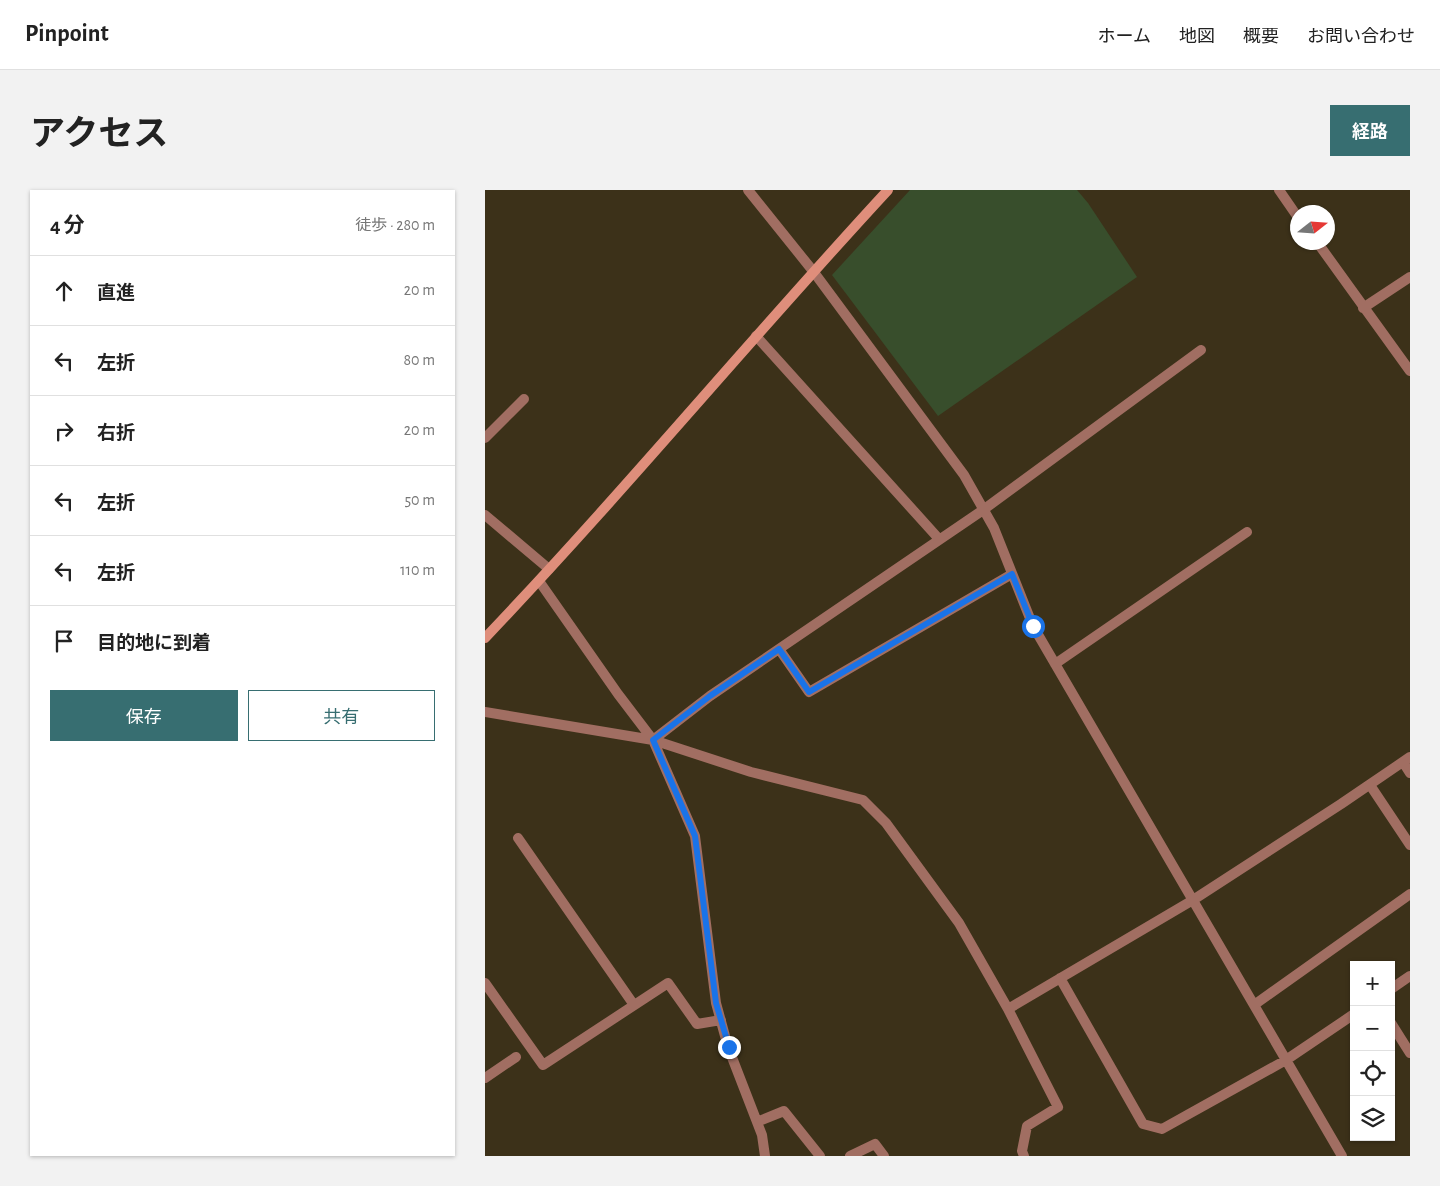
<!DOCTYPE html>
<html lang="ja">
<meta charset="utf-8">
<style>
:root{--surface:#fff;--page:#f2f2f2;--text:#222;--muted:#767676;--line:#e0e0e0;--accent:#376e71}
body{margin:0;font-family:"Alegreya Sans","Noto Sans JP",sans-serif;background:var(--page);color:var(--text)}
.controls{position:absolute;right:15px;bottom:15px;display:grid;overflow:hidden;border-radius:0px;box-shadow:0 1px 4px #0004}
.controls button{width:45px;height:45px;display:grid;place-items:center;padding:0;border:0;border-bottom:1px solid var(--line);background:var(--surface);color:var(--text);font:25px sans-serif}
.compass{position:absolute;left:805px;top:15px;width:45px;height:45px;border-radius:50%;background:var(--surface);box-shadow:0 1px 4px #0004;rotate:73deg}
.stop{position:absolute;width:15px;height:15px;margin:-11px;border:4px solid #1a73e8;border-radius:50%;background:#fff}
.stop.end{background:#1a73e8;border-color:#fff;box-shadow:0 1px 5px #0008}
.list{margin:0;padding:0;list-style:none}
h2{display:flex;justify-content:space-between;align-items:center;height:65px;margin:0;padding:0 20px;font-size:21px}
h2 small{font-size:16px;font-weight:400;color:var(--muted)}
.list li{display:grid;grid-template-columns:32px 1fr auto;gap:15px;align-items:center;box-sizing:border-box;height:70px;padding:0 20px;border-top:1px solid var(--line)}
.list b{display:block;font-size:19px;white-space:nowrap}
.list em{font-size:16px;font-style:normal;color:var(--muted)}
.actions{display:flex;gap:10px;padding:15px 20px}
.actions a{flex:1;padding:11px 0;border:1px solid var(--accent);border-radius:0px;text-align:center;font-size:18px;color:var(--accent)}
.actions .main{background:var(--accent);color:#fff}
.icon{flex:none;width:28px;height:28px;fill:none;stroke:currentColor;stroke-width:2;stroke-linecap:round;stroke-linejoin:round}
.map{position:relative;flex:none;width:925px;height:966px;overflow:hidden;border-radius:0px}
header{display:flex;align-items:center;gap:30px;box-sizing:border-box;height:70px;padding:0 25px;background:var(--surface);border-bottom:1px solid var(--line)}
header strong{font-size:24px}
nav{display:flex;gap:28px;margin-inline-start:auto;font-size:18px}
.intro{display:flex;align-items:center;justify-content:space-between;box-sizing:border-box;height:120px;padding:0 30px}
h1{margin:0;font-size:35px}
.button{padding:12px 22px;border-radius:0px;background:var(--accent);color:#fff;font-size:18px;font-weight:700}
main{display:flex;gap:30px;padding:0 30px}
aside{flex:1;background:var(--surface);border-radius:0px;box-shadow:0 1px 4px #0004}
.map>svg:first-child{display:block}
.green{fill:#384e2c}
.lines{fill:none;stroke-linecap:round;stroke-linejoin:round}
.street{stroke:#a16e62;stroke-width:10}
.secondary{stroke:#df8e7b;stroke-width:10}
.route{stroke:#1a73e8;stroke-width:6}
</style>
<header>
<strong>Pinpoint</strong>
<nav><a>ホーム</a><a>地図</a><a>概要</a><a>お問い合わせ</a></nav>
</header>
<div class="intro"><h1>アクセス</h1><a class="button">経路</a></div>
<main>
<aside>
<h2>4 分<small>徒歩 · 280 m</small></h2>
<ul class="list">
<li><svg class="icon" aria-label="ahead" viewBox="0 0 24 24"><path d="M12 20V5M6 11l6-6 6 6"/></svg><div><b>直進</b></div><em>20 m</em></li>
<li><svg class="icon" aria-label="left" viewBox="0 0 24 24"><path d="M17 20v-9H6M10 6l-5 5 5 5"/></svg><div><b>左折</b></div><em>80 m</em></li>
<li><svg class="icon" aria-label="right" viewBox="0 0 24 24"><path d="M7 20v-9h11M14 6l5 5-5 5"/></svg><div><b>右折</b></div><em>20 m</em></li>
<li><svg class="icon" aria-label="left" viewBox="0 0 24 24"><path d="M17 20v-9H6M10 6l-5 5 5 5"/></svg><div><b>左折</b></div><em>50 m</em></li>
<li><svg class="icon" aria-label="left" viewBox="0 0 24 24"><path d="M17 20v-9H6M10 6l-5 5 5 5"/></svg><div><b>左折</b></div><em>110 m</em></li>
<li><svg class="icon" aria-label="arrive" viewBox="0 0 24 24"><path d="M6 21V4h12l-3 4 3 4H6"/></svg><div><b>目的地に到着</b></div></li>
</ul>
<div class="actions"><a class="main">保存</a><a>共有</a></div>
</aside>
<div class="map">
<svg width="925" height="966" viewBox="0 0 925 966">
<rect width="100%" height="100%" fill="#3c3119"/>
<path class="green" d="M425,0H592L603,13L652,87L453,226L347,85Z"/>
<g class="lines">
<path class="street" d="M263,0L328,81L479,285L509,338L548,436L857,966
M794,0L812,26
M832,52L925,181
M878,118L925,87
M271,146L454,349
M0,248L39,209
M0,325L64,379
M54,391L133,504L168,550L210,646L231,813L243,857L277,945L280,966
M294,459L324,502L527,384
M570,474L762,342
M0,522L168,550L266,582L378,610L401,633L474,733L523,819L708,710L856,614L925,567
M168,550L225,506L498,320L716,160
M918,572L925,583
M885,595L925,655
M33,648L149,815
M575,788L658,934L677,939L801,870L869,824
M0,793L58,875L183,793L212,834L236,830
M906,799L925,786
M769,815L925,704
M523,819L573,917L542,936L537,961L539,966
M906,833L925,863
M0,888L31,867
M272,932L299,921L335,966
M365,966L390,954L399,966"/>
<path class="secondary" d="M0,448C139,302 267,147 403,0"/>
</g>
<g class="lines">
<path class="route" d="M244,857L231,813L210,646L168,550L225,506L294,459L324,502L527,384L548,436"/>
</g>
</svg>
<div class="controls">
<button>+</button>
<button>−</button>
<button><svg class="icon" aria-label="locate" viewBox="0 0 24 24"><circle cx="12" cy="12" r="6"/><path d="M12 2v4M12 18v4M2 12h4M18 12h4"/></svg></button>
<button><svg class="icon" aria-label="layers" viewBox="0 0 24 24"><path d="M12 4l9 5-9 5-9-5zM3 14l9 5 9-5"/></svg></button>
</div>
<svg class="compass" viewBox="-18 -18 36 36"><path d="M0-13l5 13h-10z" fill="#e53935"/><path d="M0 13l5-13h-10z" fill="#767676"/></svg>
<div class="stop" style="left:548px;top:436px"></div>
<div class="stop end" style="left:244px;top:857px"></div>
</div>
</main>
